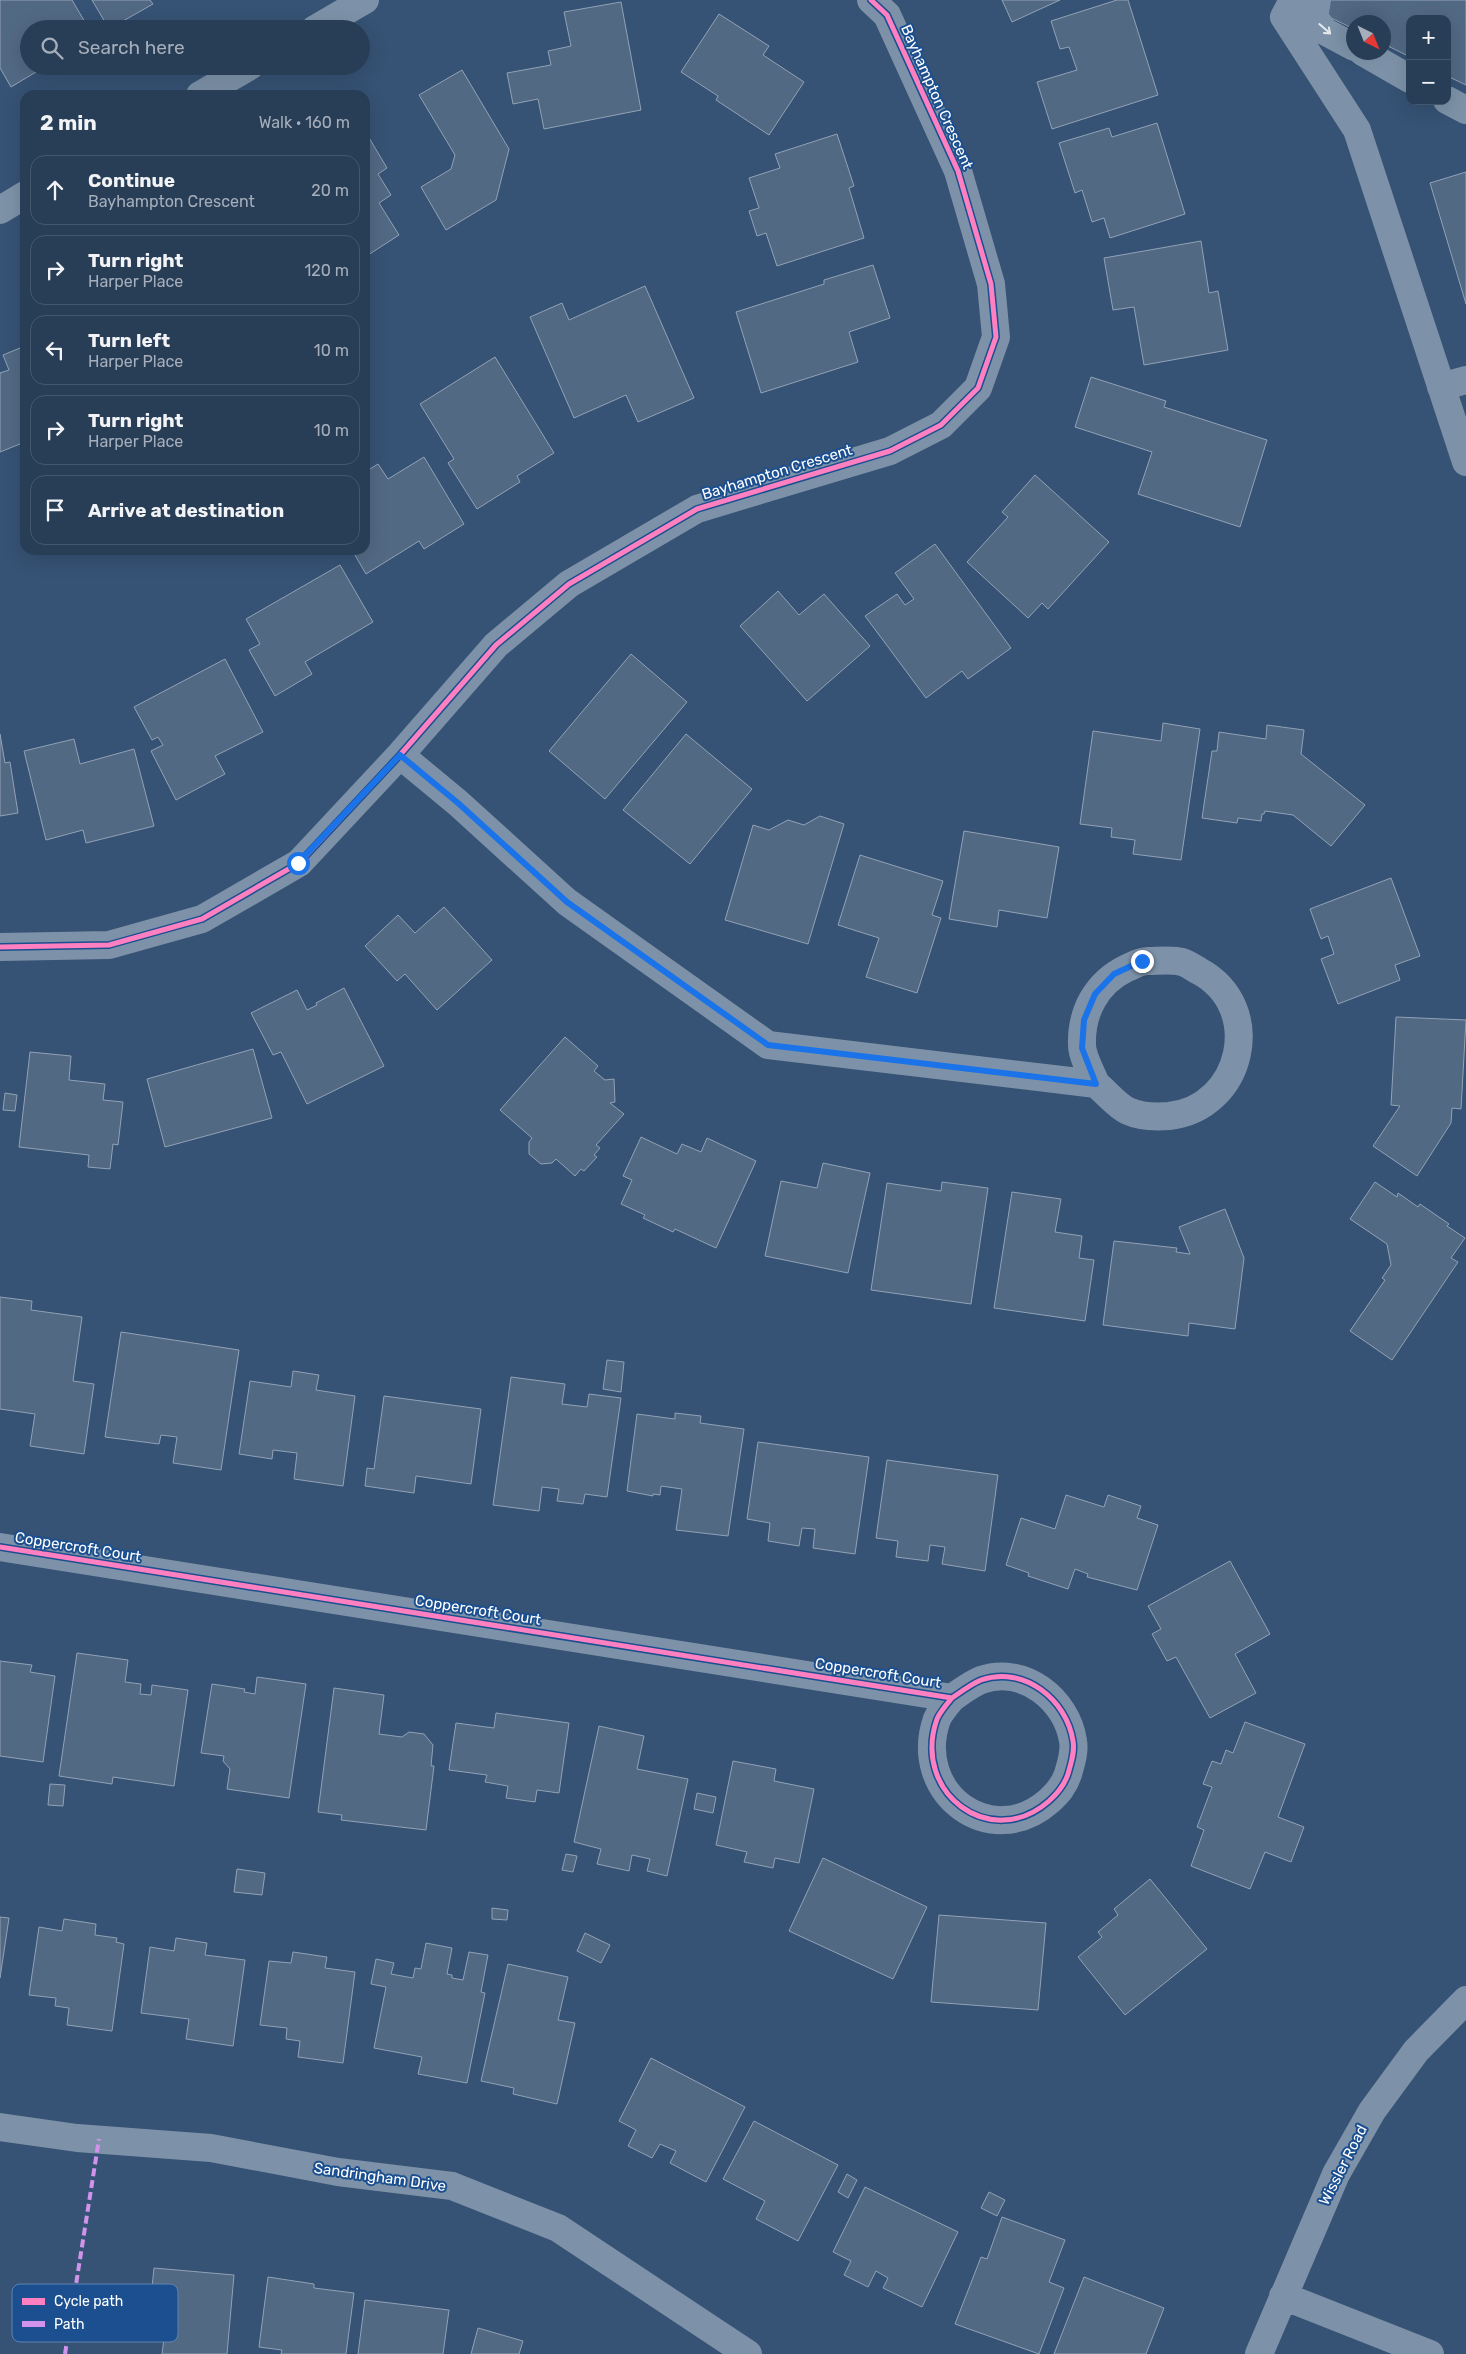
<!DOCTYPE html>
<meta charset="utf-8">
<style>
:root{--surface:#283e57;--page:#344961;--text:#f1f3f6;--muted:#a5aeba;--line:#44576d}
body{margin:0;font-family:Rubik,sans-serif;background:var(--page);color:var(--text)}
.controls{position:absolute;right:15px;top:15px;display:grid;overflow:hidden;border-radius:10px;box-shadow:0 5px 20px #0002}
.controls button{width:45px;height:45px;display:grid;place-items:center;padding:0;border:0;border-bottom:1px solid var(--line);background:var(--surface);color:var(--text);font:25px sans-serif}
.compass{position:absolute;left:1346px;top:15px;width:45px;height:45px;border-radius:50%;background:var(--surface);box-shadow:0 5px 20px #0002;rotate:137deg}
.stop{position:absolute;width:15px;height:15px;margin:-11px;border:4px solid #1a73e8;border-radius:50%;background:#fff}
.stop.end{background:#1a73e8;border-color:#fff;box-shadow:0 1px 5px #0008}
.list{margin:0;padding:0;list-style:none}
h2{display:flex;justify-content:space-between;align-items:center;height:65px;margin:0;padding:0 20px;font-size:21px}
h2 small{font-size:16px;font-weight:400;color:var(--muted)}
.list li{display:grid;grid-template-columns:32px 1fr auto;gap:15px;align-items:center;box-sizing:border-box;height:70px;margin:0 10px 10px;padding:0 10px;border:1px solid var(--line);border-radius:15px}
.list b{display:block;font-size:19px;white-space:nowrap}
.list p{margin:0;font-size:16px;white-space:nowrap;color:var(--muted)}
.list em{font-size:16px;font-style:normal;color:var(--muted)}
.icon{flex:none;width:28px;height:28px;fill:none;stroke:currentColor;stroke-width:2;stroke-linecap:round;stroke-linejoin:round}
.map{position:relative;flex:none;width:1466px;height:2354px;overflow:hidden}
.search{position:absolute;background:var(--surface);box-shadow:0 5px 20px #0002;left:20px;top:20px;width:350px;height:55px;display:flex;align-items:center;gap:12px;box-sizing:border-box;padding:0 18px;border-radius:28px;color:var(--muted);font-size:19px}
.panel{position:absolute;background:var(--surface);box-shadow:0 5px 20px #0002;left:20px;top:90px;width:350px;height:465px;border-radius:15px}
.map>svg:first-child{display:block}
.building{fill:#526984;stroke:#92a2b6}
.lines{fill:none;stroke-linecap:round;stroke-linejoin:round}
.minor{stroke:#7d92a8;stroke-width:28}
.quiet{stroke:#d193ec;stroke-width:4;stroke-dasharray:8 4;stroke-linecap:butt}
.cycleway-casing{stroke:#1b4f8f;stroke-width:8}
.cycleway{stroke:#ff80c0;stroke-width:5}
.oneway{stroke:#e5e9ee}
.route{stroke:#1a73e8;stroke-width:6}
.labels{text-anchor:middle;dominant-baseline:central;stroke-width:4;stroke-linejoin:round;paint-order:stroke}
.street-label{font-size:15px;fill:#fff;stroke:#1b4f8f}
.key{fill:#1b4f8f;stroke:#5f84b1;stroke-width:1}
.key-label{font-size:14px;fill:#fff}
</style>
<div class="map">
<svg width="1466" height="2354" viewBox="0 0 1466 2354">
<rect width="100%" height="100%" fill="#365274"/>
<path class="building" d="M0,0H72L89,29H29V66H46L11,87L0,68Z
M92,0H150L153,4L109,29Z
M1002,0H1060L1012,22Z
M1117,0H1128L1158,95L1052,129L1037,82L1077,70L1069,47L1060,49L1051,21Z
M1328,0H1466V85L1447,76V19H1410V57L1384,44V22H1354V29L1321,13Z
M621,2L641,110L544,129L538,99L513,104L507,73L551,65L548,51L571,46L564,12Z
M719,14L769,46L763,55L804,82L769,135L716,100L718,96L681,72Z
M462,70L509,149L496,200L446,230L421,187L451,169L455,155L419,95Z
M1157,123L1185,214L1110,238L1104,218L1092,222L1082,190L1075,193L1059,143L1109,128L1112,137Z
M365,131L387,168L378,174L391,195L379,203L399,235L365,257Z
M837,134L854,186L849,188L864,238L777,266L766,233L757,236L749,211L759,208L749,178L780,168L775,154Z
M1466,172V304L1430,183Z
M1201,241L1209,293L1218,291L1228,350L1144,365L1134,307L1113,310L1104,258Z
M873,265L890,318L849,332L858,362L761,393L736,312L824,284V280Z
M645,286L694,398L638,422L626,395L574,418L530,317L562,303L569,320Z
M25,346V442L0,452V373L9,370L3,355Z
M495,357L554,453L517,476L520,482L477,509L448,463L454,459L420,404Z
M1091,377L1166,401L1164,407L1267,440L1240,527L1138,494L1152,452L1075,427Z
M424,457L464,524L424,549L419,541L366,574L352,550H365V472L378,464L388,479Z
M1035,475L1109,542L1048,609L1042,603L1028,618L967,562L1008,517L1002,512Z
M935,544L1011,648L968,679L962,671L926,698L865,616L897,594L905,605L914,599L895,573Z
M340,565L373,622L305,662L312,674L275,696L249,650L260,644L246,619Z
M778,591L799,615L824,594L870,646L807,701L740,626Z
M631,654L687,702L605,799L549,751Z
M225,659L263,732L215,756L225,774L176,800L151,751L163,745L158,737L152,740L134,707Z
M1163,723L1200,729L1181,860L1133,854L1135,840L1111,837L1112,828L1080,824L1093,731L1161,741Z
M1267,725L1304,730L1301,754L1365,805L1331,846L1293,815L1265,811L1264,814H1262L1261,821L1238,818L1237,823L1202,818L1212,751H1217L1219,732L1266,739Z
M0,734L5,763L10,762L18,813L0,816Z
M686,734L752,789L690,864L623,810Z
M74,739L80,764L134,749L154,826L86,843L83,830L46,840L24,751Z
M820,816L844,824L808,944L725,920L753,825L769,830L788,820L804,825Z
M964,831L1059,847L1047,918L999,910L997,927L949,919Z
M860,855L943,881L932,915L941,918L917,993L866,977L879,938L838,925Z
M1391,878L1420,956L1395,965L1400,980L1338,1004L1321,959L1334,954L1328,936L1321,939L1310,909Z
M444,907L492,960L437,1010L405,974L397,981L365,946L398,915L415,933Z
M344,988L384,1066L307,1104L281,1052L273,1055L251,1013L297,990L307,1010L317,1005L316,1003Z
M1396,1017L1466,1020L1461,1109L1452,1108L1451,1123L1417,1176L1373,1146L1400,1106L1391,1105Z
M565,1037L598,1066L594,1071L605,1080L614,1079L615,1102L610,1103L624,1114L596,1145L600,1148L594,1155L597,1157L584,1171L581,1169L575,1176L556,1159L552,1163L541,1164L529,1154V1142L532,1138L500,1110Z
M253,1049L272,1118L165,1147L147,1079Z
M30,1052L71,1056L69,1080L105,1084L103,1100L123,1102L118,1145L113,1144L110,1169L88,1167L89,1155L19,1147Z
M5,1093L17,1095L15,1111L3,1110Z
M641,1137L677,1154L682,1144L701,1152L707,1138L756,1161L716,1248L675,1229L673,1232L643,1218L645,1215L621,1204L632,1180L623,1176Z
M823,1163L870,1173L848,1273L765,1256L781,1181L817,1188Z
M942,1182L988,1188L971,1304L871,1290L887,1183L941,1191Z
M1375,1182L1397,1197L1398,1193L1418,1207L1420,1204L1449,1224L1447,1226L1465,1238L1451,1258L1458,1262L1392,1360L1350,1331L1385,1280L1382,1278L1391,1265L1387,1244L1350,1219Z
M1012,1192L1061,1199L1055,1232L1082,1236L1079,1258L1094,1260L1085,1321L994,1308Z
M1225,1209L1244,1258L1235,1329L1189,1323L1188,1336L1103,1325L1114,1241L1177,1248L1176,1252L1190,1254L1179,1227Z
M0,1297L32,1301L31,1310L82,1317L73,1381L94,1384L84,1454L30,1446L35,1414L0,1409Z
M121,1332L239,1350L221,1470L173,1463L177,1437L161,1435L159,1444L105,1437Z
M607,1360L624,1362L621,1392L603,1389Z
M293,1371L319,1375L316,1390L355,1396L343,1486L294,1479L297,1453L273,1450L272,1459L239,1454L250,1381L291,1387Z
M511,1377L565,1384L562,1404L587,1407L589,1394L621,1398L607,1497L585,1494L583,1504L557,1501L559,1489L542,1487L539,1511L493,1505Z
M384,1396L481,1409L471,1484L416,1476L414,1493L365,1486L367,1468L374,1469Z
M675,1413L701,1416L700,1423L744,1429L728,1536L676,1530L682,1489L661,1486L660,1495L653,1494V1496L627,1491L637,1414L675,1419Z
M758,1442L869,1457L855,1554L813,1548L815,1529L802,1528L799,1546L768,1541L770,1523L747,1519Z
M887,1460L998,1475L985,1571L942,1564L945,1547L930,1545L928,1561L896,1557L898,1541L876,1538Z
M1066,1495L1104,1507L1108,1495L1141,1506L1137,1518L1158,1525L1137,1590L1087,1577L1088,1574L1075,1569L1068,1589L1028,1576L1029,1573L1006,1565L1021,1518L1055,1529Z
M1230,1561L1270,1634L1235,1654L1256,1693L1210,1718L1176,1657L1167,1661L1152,1634L1161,1629L1148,1606Z
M77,1653L128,1660L125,1682L141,1684L140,1694L151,1695L152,1685L188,1690L174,1786L113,1777L112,1784L59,1776Z
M0,1661L32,1665L30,1672L55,1676L43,1762L0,1756Z
M257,1677L306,1684L289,1798L227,1789L230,1769L223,1761L224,1756L201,1753L212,1684L245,1689L244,1692L255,1694Z
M334,1688L384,1695L379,1734L402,1737L409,1732L424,1734L433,1745L431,1766H434L426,1830L341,1820L342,1815L318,1812Z
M496,1713L569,1723L559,1793L537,1790L535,1802L506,1798L508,1786L485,1782L487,1775L449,1770L456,1723L494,1728Z
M1245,1722L1305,1744L1278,1817L1304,1827L1291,1862L1265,1852L1250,1889L1191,1866L1204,1830L1197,1827L1212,1787L1203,1784L1212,1761L1221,1764L1226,1750L1233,1753Z
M599,1726L644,1736L637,1769L688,1779L667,1876L647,1871L650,1859L632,1855L629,1871L597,1864L601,1849L574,1842Z
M733,1761L776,1769L774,1781L814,1789L799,1863L775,1858L773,1868L744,1862L747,1852L716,1845Z
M50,1784L65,1785L63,1806L48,1805Z
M697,1793L716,1797L713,1813L694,1809Z
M566,1854L577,1856L573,1872L562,1870Z
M823,1858L927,1907L893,1979L789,1931Z
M237,1869L265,1873L262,1895L234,1892Z
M1150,1879L1207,1949L1125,2015L1078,1957L1102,1937L1098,1932L1118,1915L1114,1909Z
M492,1908L508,1910L507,1920L492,1919Z
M939,1915L1046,1923L1038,2010L931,2002Z
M0,1917L9,1918L0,1978Z
M64,1919L96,1924L95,1935L117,1938L116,1942L124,1944L112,2031L67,2025L69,2008L55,2006L56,1998L29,1995L39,1927L62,1931Z
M585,1933L610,1945L601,1963L577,1951Z
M176,1938L207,1943L205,1955L245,1960L233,2046L186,2039L189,2019L141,2013L150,1947L174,1951Z
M426,1943L452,1948L447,1974L452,1975V1978L463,1980L469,1952L488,1955L481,1992L485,1993L467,2083L418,2074L422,2057L374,2048L386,1987L371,1984L376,1959L394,1963L391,1974L413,1978L415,1968L421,1969Z
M293,1952L327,1957L325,1968L355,1972L343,2063L298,2057L300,2041L286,2039L287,2028L260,2025L269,1961L291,1963Z
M508,1964L568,1977L558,2020L575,2023L557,2104L513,2094L514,2088L481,2081Z
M651,2058L745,2107L706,2182L670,2163L676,2151L660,2144L652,2158L628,2146L636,2130L619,2121Z
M754,2121L838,2165L798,2241L756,2219L765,2201L723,2179Z
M847,2174L857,2180L848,2198L838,2192Z
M865,2187L958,2232L922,2307L883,2288L888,2278L876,2271L868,2287L844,2275L851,2261L833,2252Z
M989,2192L1005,2200L997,2216L981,2208Z
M1002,2217L1065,2240L1049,2282L1064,2288L1039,2354L955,2324L981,2257L987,2259Z
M154,2268L234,2275L227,2354H162L164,2338L147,2336Z
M268,2277L314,2284V2288L354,2293L346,2354H281L282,2350L259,2347Z
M1084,2277L1164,2308L1146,2354H1054Z
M365,2300L449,2310L443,2354H358Z
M478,2328L523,2341L519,2354H471Z"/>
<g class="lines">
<path class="minor" d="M1293,0L1284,17L1357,130L1466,462
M1317,0L1314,17L1324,31L1354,47
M315,29L365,0
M1363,52L1410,79
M200,95L250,66
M1447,100L1466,110
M0,210L25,195
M1441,387L1466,380
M400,755L458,803L567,902L768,1045L1096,1084C1106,1092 1117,1106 1128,1111C1141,1117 1156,1117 1169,1116C1243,1108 1266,1007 1199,971C1194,968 1188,964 1182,962C1172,959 1158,961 1148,961C1140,961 1134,965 1127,968C1096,983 1081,1012 1082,1045C1082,1057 1092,1073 1096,1084
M0,947L109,945L202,919L299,863L400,755L496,645L569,584L697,509L890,451L941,425L978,388L996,337L991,284L958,171L887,15L871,0
M0,1547L952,1698C961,1692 971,1684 981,1680C1024,1665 1067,1700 1073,1741C1075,1752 1071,1763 1068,1774C1064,1786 1058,1793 1049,1801C991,1852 911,1793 937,1719C940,1712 947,1704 952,1698
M0,2127L77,2138L211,2148L338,2172L452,2186L558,2228L748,2354
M1283,2296L1430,2354
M1259,2354L1336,2174L1372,2111L1416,2051L1466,2000"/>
<path class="quiet" d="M65,2354L99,2139"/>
<defs>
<path id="cycleway" d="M0,947L109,945L202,919L299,863L400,755L496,645L569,584L697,509L890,451L941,425L978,388L996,337L991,284L958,171L887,15L871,0
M0,1547L952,1698C961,1692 971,1684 981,1680C1024,1665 1067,1700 1073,1741C1075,1752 1071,1763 1068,1774C1064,1786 1058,1793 1049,1801C991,1852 911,1793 937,1719C940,1712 947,1704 952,1698"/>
</defs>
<use href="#cycleway" class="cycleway-casing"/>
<use href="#cycleway" class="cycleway"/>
</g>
<defs><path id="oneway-shaft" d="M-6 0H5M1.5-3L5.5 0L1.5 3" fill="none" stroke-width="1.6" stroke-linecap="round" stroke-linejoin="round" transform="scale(1.25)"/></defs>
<use class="oneway" href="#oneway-shaft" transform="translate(1325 29) rotate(41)"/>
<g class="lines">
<path class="route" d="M298,863L400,755L458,803L567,902L768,1045L1096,1084L1082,1048L1084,1020L1095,994L1114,974L1142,961"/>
</g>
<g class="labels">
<g class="street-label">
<text transform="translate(937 97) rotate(66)">Bayhampton Crescent</text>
<text transform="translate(777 472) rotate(-17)">Bayhampton Crescent</text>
<text transform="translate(78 1547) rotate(9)">Coppercroft Court</text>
<text transform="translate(478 1610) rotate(9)">Coppercroft Court</text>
<text transform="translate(878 1673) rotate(9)">Coppercroft Court</text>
<text transform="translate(1343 2165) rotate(-63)">Wissler Road</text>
<text transform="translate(380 2177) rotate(8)">Sandringham Drive</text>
</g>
</g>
<rect x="12" y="2284" width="166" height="58" rx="8" class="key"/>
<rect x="22" y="2298" width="23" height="7" fill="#ff80c0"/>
<rect x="22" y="2321" width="23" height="6" fill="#d193ec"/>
<g class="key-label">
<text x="54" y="2306">Cycle path</text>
<text x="54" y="2329">Path</text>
</g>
</svg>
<div class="controls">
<button>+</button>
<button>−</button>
</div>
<svg class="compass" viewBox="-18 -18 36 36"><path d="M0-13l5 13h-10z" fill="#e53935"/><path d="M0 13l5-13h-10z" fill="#a5aeba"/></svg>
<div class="stop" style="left:298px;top:863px"></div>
<div class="stop end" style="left:1142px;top:961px"></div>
<div class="search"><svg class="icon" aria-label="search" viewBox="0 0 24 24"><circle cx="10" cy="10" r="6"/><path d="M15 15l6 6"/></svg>Search here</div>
<section class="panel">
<h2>2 min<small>Walk · 160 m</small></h2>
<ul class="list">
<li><svg class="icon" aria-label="ahead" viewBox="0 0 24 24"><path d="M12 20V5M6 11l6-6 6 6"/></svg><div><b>Continue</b><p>Bayhampton Crescent</p></div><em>20 m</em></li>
<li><svg class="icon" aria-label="right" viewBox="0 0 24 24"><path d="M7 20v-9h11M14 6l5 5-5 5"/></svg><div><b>Turn right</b><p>Harper Place</p></div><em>120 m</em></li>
<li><svg class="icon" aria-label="left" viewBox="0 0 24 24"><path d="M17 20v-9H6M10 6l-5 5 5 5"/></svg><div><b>Turn left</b><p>Harper Place</p></div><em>10 m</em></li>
<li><svg class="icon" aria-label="right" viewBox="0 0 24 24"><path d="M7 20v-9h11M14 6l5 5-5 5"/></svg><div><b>Turn right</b><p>Harper Place</p></div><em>10 m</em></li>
<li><svg class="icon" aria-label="arrive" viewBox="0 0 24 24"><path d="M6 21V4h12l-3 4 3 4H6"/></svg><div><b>Arrive at destination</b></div></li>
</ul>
</section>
</div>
